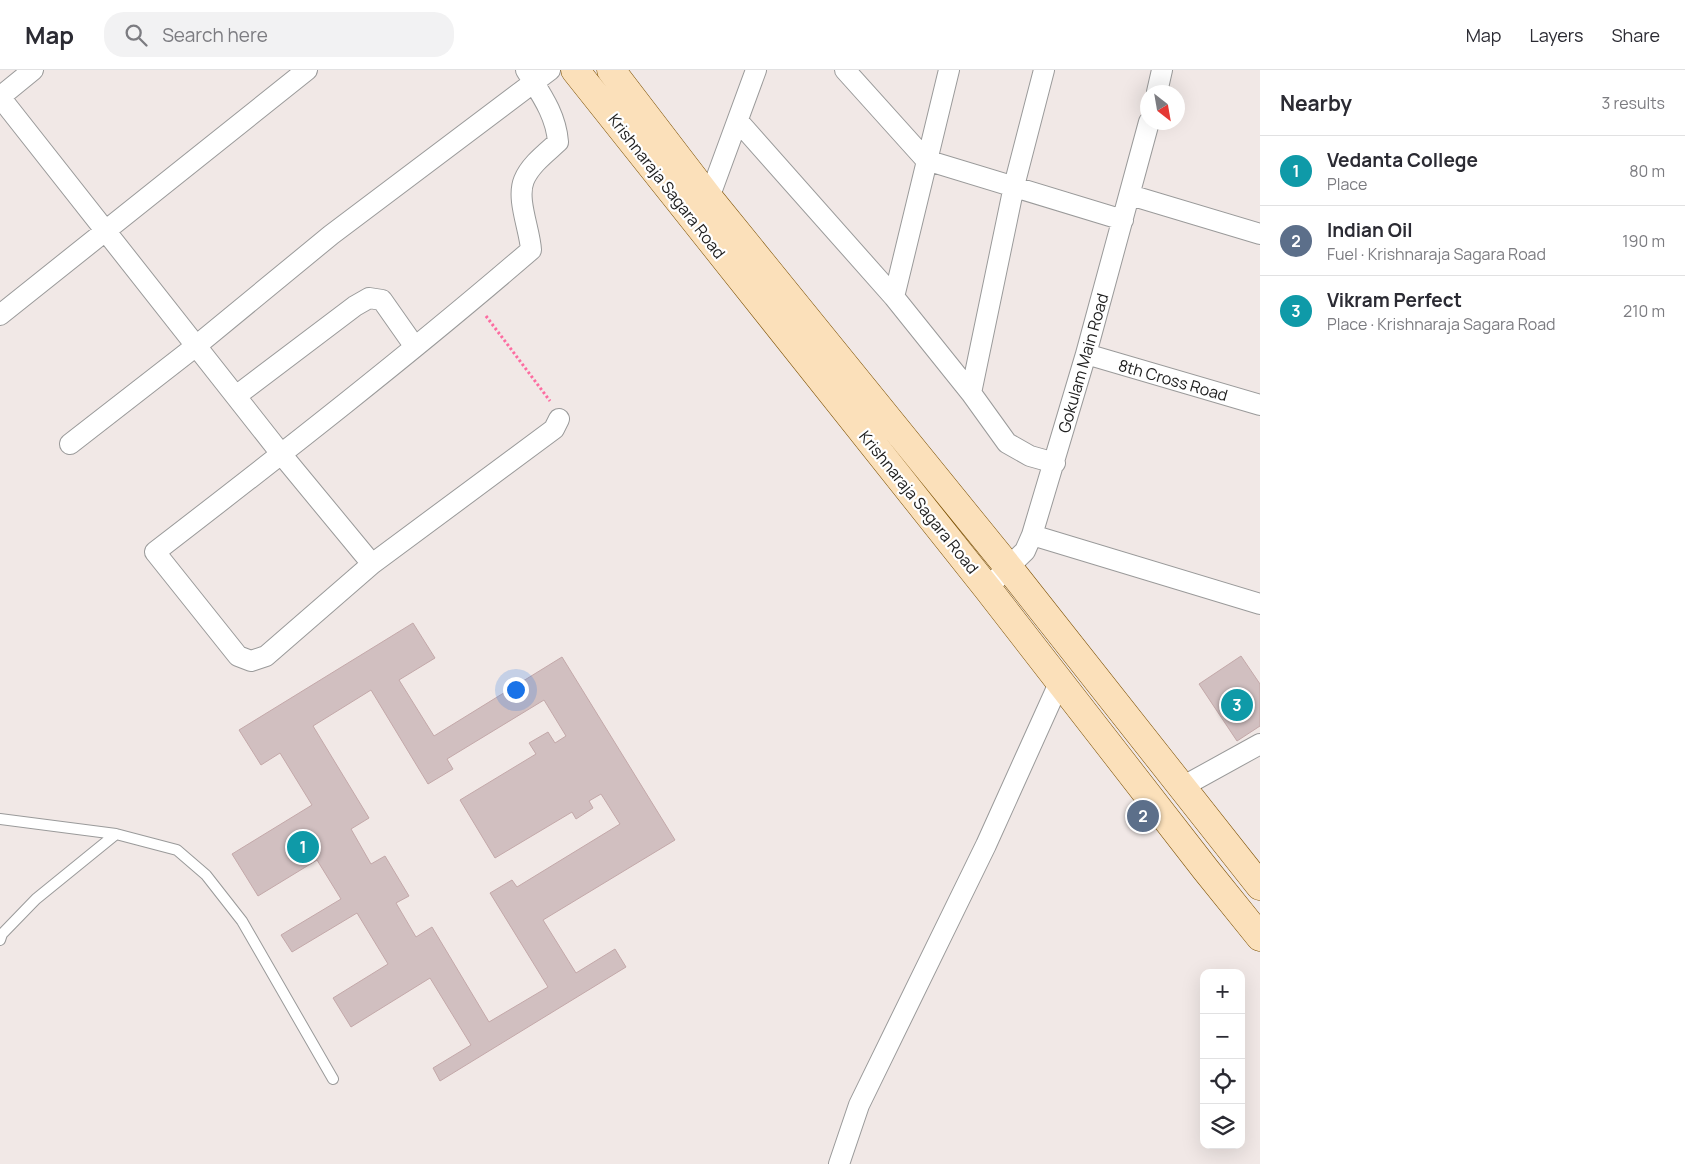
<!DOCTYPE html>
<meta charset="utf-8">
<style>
:root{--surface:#fff;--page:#f2f2f3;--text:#2b2b33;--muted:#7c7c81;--line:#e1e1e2;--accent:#0f766e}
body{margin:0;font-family:Manrope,sans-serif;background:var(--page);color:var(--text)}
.controls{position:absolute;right:15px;bottom:15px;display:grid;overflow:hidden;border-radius:10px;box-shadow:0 5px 20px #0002}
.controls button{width:45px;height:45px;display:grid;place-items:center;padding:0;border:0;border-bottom:1px solid var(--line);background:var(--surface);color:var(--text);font:25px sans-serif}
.compass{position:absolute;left:1140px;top:15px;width:45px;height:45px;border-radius:50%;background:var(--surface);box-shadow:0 5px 20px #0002;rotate:149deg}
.you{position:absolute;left:515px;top:619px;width:18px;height:18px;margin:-12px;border:4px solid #fff;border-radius:50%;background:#1a73e8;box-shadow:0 0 0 8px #1a73e833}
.badge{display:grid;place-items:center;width:32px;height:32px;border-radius:50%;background:var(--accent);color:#fff;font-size:16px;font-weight:700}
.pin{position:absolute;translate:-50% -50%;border:2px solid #fff;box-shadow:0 1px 5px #0006}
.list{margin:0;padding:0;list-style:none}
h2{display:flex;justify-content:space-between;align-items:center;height:65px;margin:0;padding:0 20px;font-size:21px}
h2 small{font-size:16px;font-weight:400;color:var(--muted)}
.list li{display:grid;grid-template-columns:32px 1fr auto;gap:15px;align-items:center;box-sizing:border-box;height:70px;padding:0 20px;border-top:1px solid var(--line)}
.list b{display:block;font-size:19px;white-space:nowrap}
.list p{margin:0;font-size:16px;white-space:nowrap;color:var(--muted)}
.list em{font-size:16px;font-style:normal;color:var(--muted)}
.icon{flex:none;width:28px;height:28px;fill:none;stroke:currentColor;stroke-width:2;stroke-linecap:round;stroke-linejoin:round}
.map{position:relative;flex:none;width:1260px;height:1094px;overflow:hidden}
header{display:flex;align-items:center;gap:30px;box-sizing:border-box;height:70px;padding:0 25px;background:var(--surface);border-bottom:1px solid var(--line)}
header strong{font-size:24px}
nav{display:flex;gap:28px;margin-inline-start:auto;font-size:18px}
.search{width:350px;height:45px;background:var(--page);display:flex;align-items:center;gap:12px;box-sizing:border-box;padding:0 18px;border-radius:20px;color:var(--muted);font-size:19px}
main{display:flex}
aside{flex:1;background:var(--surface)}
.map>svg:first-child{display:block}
.building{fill:#d1bfc0;stroke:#c3a8a9;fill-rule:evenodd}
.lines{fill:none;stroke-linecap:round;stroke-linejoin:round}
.lane-casing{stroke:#9a9a9a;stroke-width:12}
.street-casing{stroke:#9a9a9a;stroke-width:22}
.secondary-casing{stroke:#7c5002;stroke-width:29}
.path{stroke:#fd6ba0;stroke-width:3;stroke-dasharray:2.5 2.5;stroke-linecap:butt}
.lane{stroke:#fff;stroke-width:10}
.street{stroke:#fff;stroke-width:20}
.secondary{stroke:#fbe0ba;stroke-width:28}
.labels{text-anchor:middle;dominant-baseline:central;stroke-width:4.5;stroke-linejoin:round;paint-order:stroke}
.street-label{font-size:16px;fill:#202020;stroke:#fff}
</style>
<header>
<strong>Map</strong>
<div class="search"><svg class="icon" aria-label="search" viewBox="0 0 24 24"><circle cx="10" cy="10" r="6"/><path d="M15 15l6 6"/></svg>Search here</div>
<nav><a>Map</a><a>Layers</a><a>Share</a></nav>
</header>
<main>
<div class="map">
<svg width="1260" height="1094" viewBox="0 0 1260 1094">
<rect width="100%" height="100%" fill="#f1e8e6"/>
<path class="building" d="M413,553L435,588L399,610L434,666L562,587L675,770L543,850L576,903L615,879L626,897L440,1011L433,998L471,975L430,908L351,957L333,928L388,894L357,843L292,882L281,865L341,829L317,790L258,826L232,784L312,735L280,683L261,695L239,660ZM371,620L428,714L453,699L447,689L544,630L566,666L555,673L548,662L529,673L536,684L460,730L495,788L572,742L576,749L593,738L589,731L601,724L620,754L517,817L512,810L490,823L548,917L489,952L432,857L416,867L396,833L409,826L385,786L371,794L351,759L369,748L313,656Z
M1241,586L1260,614V656L1237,671L1199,614Z"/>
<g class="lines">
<defs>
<path id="lane" d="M0,749L116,764L177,780L206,805L242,851L333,1009
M0,870L2,864L36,829L116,764"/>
<path id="street" d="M526,0C540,23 556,44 558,72C546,83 530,95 524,110C516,129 530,160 531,180C409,285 282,384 155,482L238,586L251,591L266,586L372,494L554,359L559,349
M845,0L926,90L1123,150
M1157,22L1162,0
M0,27L282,385L372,494
M0,27L33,0
M738,51L894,227L971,323L1007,373L1030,386L1055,393
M1130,125L1260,164
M709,128L756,0
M894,227L949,0
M0,245L307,0
M1086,284L1260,335
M971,323L1014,116L1044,0
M236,326L355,236L369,228L382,230L415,277
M70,374L196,276L331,165L550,0
M1032,465L1260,534
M987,518L1025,481L1032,465L1086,284L1149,52
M1182,717L1260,674
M839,1094L859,1035L986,775L1060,611"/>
<path id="secondary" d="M575,0L987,518L1206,800L1260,867
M611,0L709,128L1009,498L1260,816"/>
</defs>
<use href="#lane" class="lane-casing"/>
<use href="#street" class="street-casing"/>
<use href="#secondary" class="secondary-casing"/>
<path class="path" d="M486,246L550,331"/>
<use href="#lane" class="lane"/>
<use href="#street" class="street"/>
<use href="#secondary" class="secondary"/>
</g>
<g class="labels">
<g class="street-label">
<text transform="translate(667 116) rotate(52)">Krishnaraja Sagara Road</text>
<text transform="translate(1083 293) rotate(-74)">Gokulam Main Road</text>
<text transform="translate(1173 310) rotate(16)">8th Cross Road</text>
<text transform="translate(919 432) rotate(51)">Krishnaraja Sagara Road</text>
</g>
</g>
</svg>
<div class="controls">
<button>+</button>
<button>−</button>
<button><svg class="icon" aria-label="locate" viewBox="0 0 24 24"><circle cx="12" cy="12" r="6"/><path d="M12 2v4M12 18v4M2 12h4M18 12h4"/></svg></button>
<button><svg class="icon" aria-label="layers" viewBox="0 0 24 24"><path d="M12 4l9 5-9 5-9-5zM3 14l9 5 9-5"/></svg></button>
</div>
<svg class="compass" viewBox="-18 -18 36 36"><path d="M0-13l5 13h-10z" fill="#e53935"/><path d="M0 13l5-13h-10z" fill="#7c7c81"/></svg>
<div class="you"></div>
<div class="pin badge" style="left:303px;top:777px;background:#0f9aa8">1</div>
<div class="pin badge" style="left:1143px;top:746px;background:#5c6f8a">2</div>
<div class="pin badge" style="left:1237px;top:635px;background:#0f9aa8">3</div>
</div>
<aside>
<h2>Nearby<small>3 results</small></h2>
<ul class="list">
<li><span class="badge" style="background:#0f9aa8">1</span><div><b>Vedanta College</b><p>Place</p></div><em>80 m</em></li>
<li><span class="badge" style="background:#5c6f8a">2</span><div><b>Indian Oil</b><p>Fuel · Krishnaraja Sagara Road</p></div><em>190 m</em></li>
<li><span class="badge" style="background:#0f9aa8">3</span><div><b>Vikram Perfect</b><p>Place · Krishnaraja Sagara Road</p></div><em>210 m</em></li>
</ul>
</aside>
</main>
